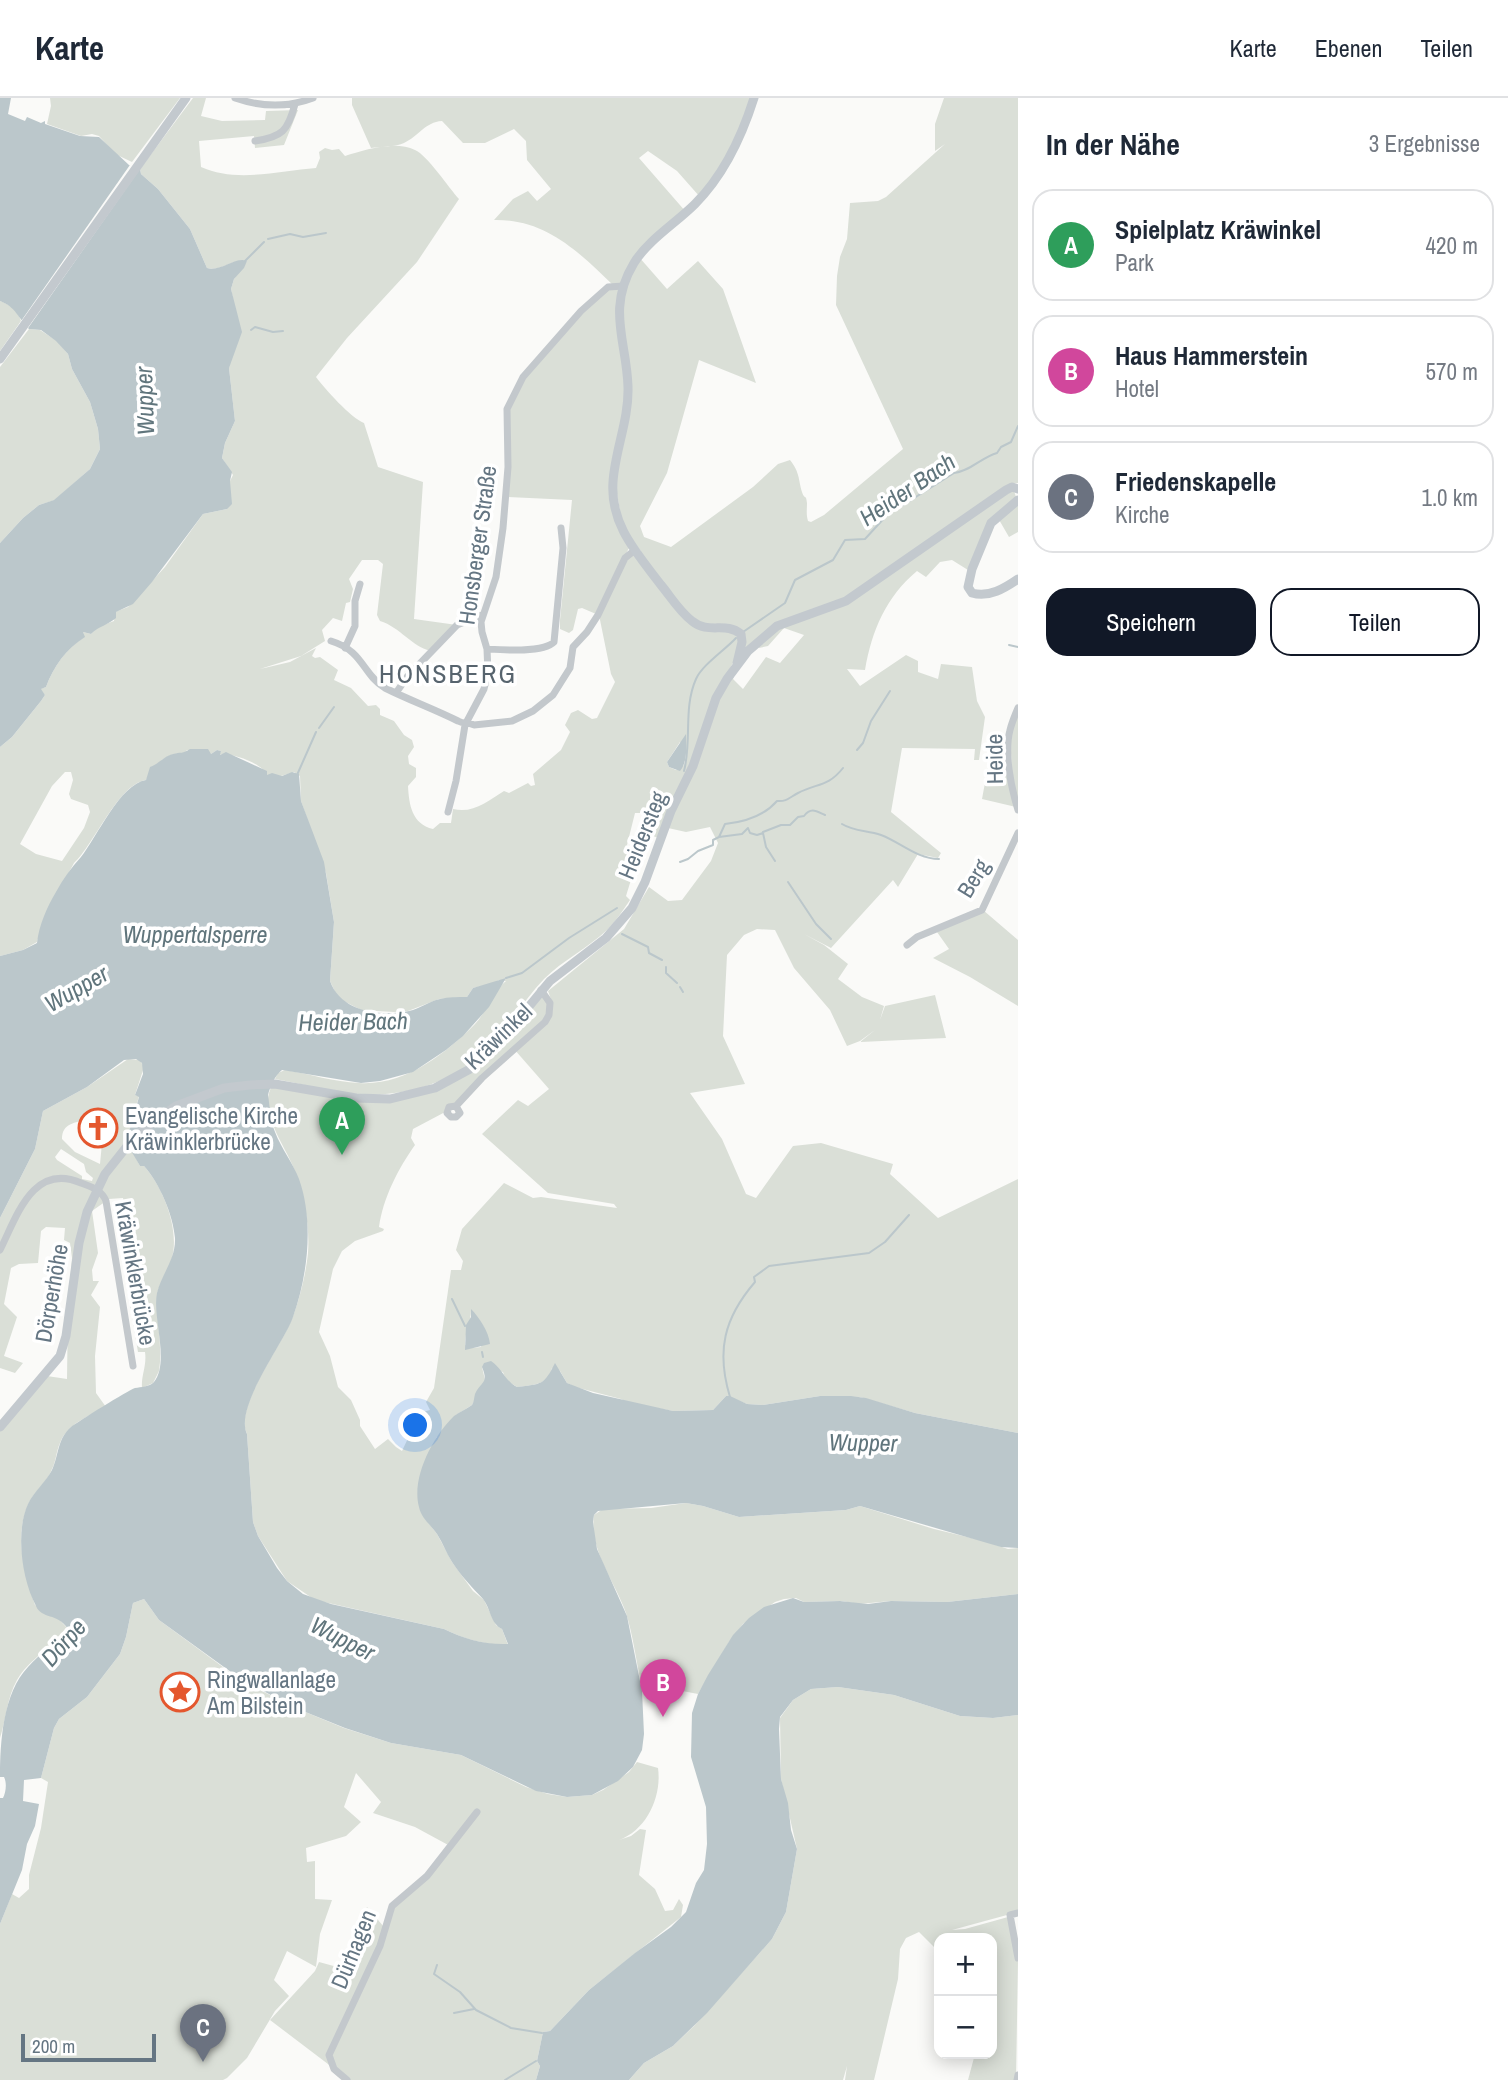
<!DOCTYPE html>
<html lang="de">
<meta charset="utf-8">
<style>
:root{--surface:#fff;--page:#f6f6f7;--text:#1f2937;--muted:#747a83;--line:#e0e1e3;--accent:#111827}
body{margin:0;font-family:"Archivo Narrow",sans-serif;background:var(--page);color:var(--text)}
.controls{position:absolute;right:21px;bottom:21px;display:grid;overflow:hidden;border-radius:14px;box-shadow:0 4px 18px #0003}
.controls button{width:63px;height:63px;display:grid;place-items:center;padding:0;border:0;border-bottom:2px solid var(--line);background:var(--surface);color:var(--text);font:35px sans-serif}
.scale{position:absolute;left:21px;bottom:18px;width:135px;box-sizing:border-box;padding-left:7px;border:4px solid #657683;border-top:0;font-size:19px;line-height:24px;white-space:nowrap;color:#657683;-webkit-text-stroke:5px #fff;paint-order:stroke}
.you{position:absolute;left:416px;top:1328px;width:24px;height:24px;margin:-18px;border:5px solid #fff;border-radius:50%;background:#1a73e8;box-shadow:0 0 0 10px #1a73e833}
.badge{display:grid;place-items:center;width:46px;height:46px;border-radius:50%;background:var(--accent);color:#fff;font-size:23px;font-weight:700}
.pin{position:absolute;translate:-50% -58px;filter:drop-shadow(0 2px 4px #0008)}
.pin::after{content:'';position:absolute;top:37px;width:24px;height:21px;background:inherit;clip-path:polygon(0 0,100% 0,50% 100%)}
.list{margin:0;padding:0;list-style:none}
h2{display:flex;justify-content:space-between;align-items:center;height:91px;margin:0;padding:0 28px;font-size:30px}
h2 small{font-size:23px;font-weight:400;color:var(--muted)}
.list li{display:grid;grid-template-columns:46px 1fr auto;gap:21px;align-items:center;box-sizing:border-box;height:112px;margin:0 14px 14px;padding:0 14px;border:2px solid var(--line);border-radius:21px}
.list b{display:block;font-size:26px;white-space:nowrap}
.list p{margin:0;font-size:23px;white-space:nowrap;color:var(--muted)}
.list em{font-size:23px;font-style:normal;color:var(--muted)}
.actions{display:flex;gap:14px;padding:21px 28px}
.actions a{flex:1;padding:16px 0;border:2px solid var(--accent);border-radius:21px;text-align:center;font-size:24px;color:var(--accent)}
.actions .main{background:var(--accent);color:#fff}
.map{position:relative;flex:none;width:1018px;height:1982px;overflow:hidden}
header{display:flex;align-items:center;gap:42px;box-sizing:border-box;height:98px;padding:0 35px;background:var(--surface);border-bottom:2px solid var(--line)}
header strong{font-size:33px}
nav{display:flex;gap:38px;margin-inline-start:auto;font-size:24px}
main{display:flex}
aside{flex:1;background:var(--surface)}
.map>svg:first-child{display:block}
.green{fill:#dadfd7;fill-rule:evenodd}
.water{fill:#bbc7cb}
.pier{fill:#fafaf8}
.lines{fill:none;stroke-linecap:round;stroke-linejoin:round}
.stream{stroke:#bbc7cb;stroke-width:2}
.minor{stroke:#c3c8cc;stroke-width:7}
.major{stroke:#c3c9ce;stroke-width:9}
.labels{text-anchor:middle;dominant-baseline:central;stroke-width:7;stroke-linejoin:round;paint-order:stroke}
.street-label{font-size:23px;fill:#657683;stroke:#fff}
.poi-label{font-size:23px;fill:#657683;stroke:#fff;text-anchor:start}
.water-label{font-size:24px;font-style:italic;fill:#60757c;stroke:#fff}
.quarter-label{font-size:26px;letter-spacing:2px;fill:#57646e;stroke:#fff}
</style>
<header>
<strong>Karte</strong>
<nav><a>Karte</a><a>Ebenen</a><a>Teilen</a></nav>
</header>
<main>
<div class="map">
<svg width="1018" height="1982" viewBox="0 0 1018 1982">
<rect width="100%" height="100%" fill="#fafaf8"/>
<path class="green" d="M50,0H180L132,64L115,56L99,38L92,36L81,38L47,26L51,8Z
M193,0H206L201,18L222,23L265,22L266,13L298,12L284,47L255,50L254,38L199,43L201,69C236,85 279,73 316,70L320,60L319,54L325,50L332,52L339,51L345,58C364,52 395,42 415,52C427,57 449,90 459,101L417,164L347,240L316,279C325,291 351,320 364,325L378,369L423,384L414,521L457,527L431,553C412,549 400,529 380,523L377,517L383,466L378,462H362L349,481L353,491L350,504L346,505L342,523L333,520L322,532L325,543L301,558L260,571L290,564L316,550L312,558L315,560L320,559L338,572L334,582L351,590L368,608L376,607L380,611V617L394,623L404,637L412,642L414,649L408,658L409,666L416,670V679L408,688C409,707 412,726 433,731L440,725H451L453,711C473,716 488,703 504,693L509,695L528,685L531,688L535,687L533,676L561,652L570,634L565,627L571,615L578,612L592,621L597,620L615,584L611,576L599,517L625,461L641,453L623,432L615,383L628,318L622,231L624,187H613C578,153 545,121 494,122L513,101L528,93L537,103L551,91L527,62L526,43L514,31L485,45H463L442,23C425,24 419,38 404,45C396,49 381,48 371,50L352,7V0H753L735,44L700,99L677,73L648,53L639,60L686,114L639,159L667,191L698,163L723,191L756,285L699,262L667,375L640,428L644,439L671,449L753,389L778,366L790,362C800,375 798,380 802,394C805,403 806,395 807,405C807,412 806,416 808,423L811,424L824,417L903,351L836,207L837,178L840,159L847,141L850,105L878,103L886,99L945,46L935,53V26L944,0H1018V385L1010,386L1007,394L1014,393L1016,399L997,416L968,472L952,462L940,464L926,479L917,473C886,499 872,532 865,572L847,571L860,588L906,557L918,563V574L938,581L941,566L972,569L977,603L985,619L979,662H974L975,651L902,650L891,714L941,755L938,760L918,756L898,789L893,782L831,850L804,836L824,847L848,866L838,881L862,899L884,908L880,922L885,908L935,897L946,940L860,944L875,932L860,943L847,948L830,912L794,870L775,832L757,831L744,837L727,857L723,938L745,986L690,995L722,1041L746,1096L756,1100L793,1048L821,1045L893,1066L890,1076L938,1120L1018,1081V1335L915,1315L860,1299L820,1298L763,1307L747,1306L726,1298L713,1312L673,1313L629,1305L621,1301L575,1289L567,1285L560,1273L552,1270C548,1287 533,1287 517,1289L506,1282L503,1274L482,1269L485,1282L472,1307L456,1317L436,1340L424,1419L437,1436L452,1464L473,1493L484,1502L496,1527L502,1531L508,1547C485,1547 464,1541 444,1531L315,1502L287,1483L258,1438L253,1424L247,1336C233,1309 284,1245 293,1218C300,1200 306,1175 308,1155C310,1128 304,1097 294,1071C286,1048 256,1012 273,986L341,998L412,997L479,964L541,892L552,904L548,893L624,831L649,789L668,803L682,802L711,763L718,745L710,729L686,734L668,730L715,610L737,569L733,581L743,591L766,559L780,565L804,537L784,530L768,548L759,550L757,544L737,566L741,538L734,563L714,599L698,646L658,740L651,737L644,715H635L627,747L641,766L634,772L626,798L630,802C623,812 616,823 607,832C588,850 563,862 544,881C524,902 510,927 490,948C455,986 399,1002 348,995C324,992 299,985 275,981L278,975L285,972C310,976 334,984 359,985C405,988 445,956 475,926C487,913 493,893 506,883L499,882L494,885L473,890L467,899L439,901L408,913L394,914L361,912L338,900L330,883L334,824L326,775L301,703L300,678L294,674L281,678L267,677C262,665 231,654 219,657L221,653L217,652L211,656L187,652L184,656C167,653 154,668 146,682C118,686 94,747 74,765L44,820L37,844L23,852L0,858V649L12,639L41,603L45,597L40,591L46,589C54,568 65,552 84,539L83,534L91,536L97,529L114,523L115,514L128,509L165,469L203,416L227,411L230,383L233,377L222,360L225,345L235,323L229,270L235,211L231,191L234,181L247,163C233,160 222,174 207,170L190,131L158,91L141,76L140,71ZM680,644L687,654L684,667L676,672L669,669L667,664ZM65,674H71L73,682L69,696L71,701L88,707L90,714L84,730L62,763L36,756L20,746L52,688ZM514,951L549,991L528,1008L518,1002L482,1036L548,1095L614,1106L617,1110L541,1099L533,1100L504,1085L462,1131L456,1152L463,1163L461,1172H451L434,1290L426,1304L430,1312L413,1317L411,1334L402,1353L396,1349L388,1341L375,1351L360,1328V1322L351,1302L338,1289L330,1258L319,1234L333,1171L342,1153L355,1143L383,1133L384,1131L379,1129C383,1100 398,1071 415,1047L411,1040L413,1031L447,1013ZM471,1212L484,1229L481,1249L472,1250L465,1247C465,1233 471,1224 471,1212Z
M609,191H618L620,195L628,280L612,385L629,450L596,516L582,510L578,511L573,532L569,535L560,531V522L572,402L507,399L508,312L523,281L582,214Z
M0,203C11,207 17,211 21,223L0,253Z
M29,231L40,232L57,243L68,256L72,271L90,304L98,331L100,351L90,371L55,402L39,407L23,420L0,445V269Z
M1018,405V434L1009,439L998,420Z
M1018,613V709L1013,689L1010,638Z
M1007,662L1016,709L982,701L989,663Z
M983,812L1018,842V908L970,879L933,860L949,851L937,834Z
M128,961L140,962L144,969L135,997L139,998L130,1030L123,1043L131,1051L140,1068H144C164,1090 181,1135 171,1163C167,1174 158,1187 157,1198C156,1223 163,1248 159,1273L153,1285L142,1290C141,1277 147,1268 145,1254H138L121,1152H125L130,1143L123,1100L109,1101L92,1113L98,1155L92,1172L93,1183H99L91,1197L100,1209L95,1258L96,1295L106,1309C89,1318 67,1326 60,1345C56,1354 56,1363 52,1371C47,1385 33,1394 28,1407C14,1439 24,1475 35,1507L58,1520L68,1531C53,1549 29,1561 17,1582C7,1599 6,1622 0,1640V1333L47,1278L67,1281L68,1206L72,1160L70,1145L64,1142L65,1130L46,1129L41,1133L38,1165L19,1166L11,1170L4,1206L17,1219L4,1258L23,1265L15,1275L0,1270V1120L35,1051L43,1013L87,989ZM88,1021L104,1024L100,1066L75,1054L62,1041C62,1025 75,1025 88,1021ZM61,1051L84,1066L86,1074L93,1080L92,1083L82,1081V1078L57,1062L55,1059Z
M686,1405L703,1408L739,1419L846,1412L860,1408L934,1431L984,1443L1008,1451L1018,1450V1496L947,1504L891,1503L859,1506L842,1503L804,1504L796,1500L784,1501L775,1504L743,1526L729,1544L698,1596L641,1585C636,1562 633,1537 626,1515C615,1483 589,1453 594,1417L603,1411L651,1410Z
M144,1501L159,1522L242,1583L298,1611L344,1630L391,1645L461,1657L526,1689L548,1696L567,1699L592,1697L603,1692L629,1674L637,1664L658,1670C662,1698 647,1732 619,1742L631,1738L640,1731L646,1732L639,1777L655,1791L665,1813L673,1812L679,1801L683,1807L681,1819L589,1892L550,1933L543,1934L537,1963L540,1968L536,1982H349L270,1922L315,1873L319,1864L341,1870L355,1832L367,1809L384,1829L377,1858L393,1809L420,1786L450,1748L415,1729L373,1715L381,1704L356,1675L344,1709L361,1724L346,1738L306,1750L307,1764L315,1763V1801L332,1802L320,1836L316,1869L287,1853L274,1882L289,1898L275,1913L247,1960L227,1980L223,1982H0V1826L12,1796L19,1800L29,1791V1777L41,1730L48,1684L41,1680L54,1630L59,1621L87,1599L120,1556L126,1539L133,1505Z
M838,1589L894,1597L960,1618L993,1620L1018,1617V1814L952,1832L965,1831L1008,1819L1018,1864L1016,1982H968L975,1956H992V1840H939V1854L919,1834L906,1840L900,1851L898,1881L874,1982H845L847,1968L843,1982H629L644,1965L673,1948L694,1928L772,1841L786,1814L797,1751L781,1681L780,1620L793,1602L811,1591Z"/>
<path class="water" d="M0,0H11L8,16L25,23L27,19L41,25L45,23V26L80,38L99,39L129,67L140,71L141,76L158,91L190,131L207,170C221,174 236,158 247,163L244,170L234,181L231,191L242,234L229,270L235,323L225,345L222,360L232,374L230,383L232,406L227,411L203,416L152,484L133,506L116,514V520C108,527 99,528 91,536L83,534L85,539C65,552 54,568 46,589L41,591L45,597L41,603L12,639L0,649V445L23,420L39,407L54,402L90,371L100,351L98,331L90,304L72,271L68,256L56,243L41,232L29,231C18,220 16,209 0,203Z
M686,636C686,649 688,663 680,673L669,669L667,664Z
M190,651H208L211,656L217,652L221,653L220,657L226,654L230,656L267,673V677L272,675L282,678L292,674L299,676L301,703L324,764L334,824L330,883C341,914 380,919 409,913C420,911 429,903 440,901C448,899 458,899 467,899L473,890L506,880L489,909L463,938L446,952L413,974L380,983L361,985L282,972C275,977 270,989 268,997C270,1009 270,1022 275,1034C281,1050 293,1065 299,1081C314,1123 308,1177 293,1219C284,1245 234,1309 247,1336L253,1424L258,1438L277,1470L287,1483L303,1496L331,1506L444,1531C464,1541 485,1547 508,1546L502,1531C490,1525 491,1511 483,1501C472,1489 461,1478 452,1464C446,1455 443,1445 437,1436C431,1427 421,1420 419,1409C411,1380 433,1338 454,1318C459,1314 467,1311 472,1307C474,1304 474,1300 475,1296C481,1283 489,1286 482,1269L484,1265L491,1263C502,1270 505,1283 517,1289C542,1286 544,1287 555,1265L567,1285L593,1295L673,1313L713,1312L726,1298H730L747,1306L763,1307L820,1298H851L866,1300L915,1315L1018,1335V1450L1001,1449L860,1408L846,1412L739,1419L703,1408L686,1405L598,1413L594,1417L593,1424L597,1451L627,1518L642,1593L644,1636L642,1652L633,1669L618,1683L592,1697L567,1699L536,1693L461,1657L391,1645L345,1630L298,1611L242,1582L159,1522L144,1501L133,1505L126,1539L120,1556L87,1599L59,1621L54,1630L41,1680L24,1682L23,1703L39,1706L35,1728L27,1746L22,1772L0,1826V1700H3C6,1694 7,1685 4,1679H0C0,1644 3,1595 28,1569C40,1555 56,1545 68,1531C57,1514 42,1522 36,1508C22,1482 15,1434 28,1406C34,1393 46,1384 52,1372C59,1357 57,1341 71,1329C79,1323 127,1293 135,1290C141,1289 149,1289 154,1284C170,1264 152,1219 157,1195C161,1177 176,1161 175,1140C173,1117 160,1086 144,1068H140L130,1051L123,1043L130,1030L139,999L135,997L143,976L142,965L136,961L124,962L87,989L43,1013L35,1051L0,1120V858L23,852L37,845C39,827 47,809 56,794C63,781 71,770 81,759C97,739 120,686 146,682L150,669C159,666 164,658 173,656C180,654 183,656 190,651Z
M471,1211C479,1219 489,1234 490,1246L465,1252L466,1227L471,1219Z
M1018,1496V1617L993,1620L960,1618L894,1597L838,1589L811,1591L793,1602L780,1619L779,1631L781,1681L788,1705L791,1732L797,1751L786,1814L772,1841L707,1915L673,1948L644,1965L629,1982H536L540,1968L537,1963L543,1934L550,1933L589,1892L635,1855L671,1829L686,1814L696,1785L704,1772L707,1746L706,1709L691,1659L692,1615L698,1596L708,1577L733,1537L749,1520L764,1509L793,1500L804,1504L840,1503L868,1506L891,1503L947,1504Z"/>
<path class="pier" d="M132,64L142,68L26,233L19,226Z"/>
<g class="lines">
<path class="stream" d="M268,141L290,136L303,139L326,135
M245,163L264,144
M251,232L255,229L273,234L283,233
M743,534L785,505L795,482L833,462L845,442L865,441L887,417L954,375C969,374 982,359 997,355L1001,349L1011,344L1018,328
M1009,547L1018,549
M319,630L334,609
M857,652L863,645L871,623L890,593
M684,673C692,643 683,610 696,581C702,567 725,552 736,540
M297,677L316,634
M842,726C855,734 867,732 881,737C900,744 917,761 939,761
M763,734L781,727H790L798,719L804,718C811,709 816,713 825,717
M719,739L742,736L748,730L750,735L757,737L763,735L766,749L775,763
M680,764L688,761L698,753L713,747V742L719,739L725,726C744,724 764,718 777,703C787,704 790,699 798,695C817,685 828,689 843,670
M788,784L816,826L831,841
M622,836L648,849L649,855L662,862
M666,869V875L677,885
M506,880L522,875L569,840L617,810
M680,889L683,894
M452,1201L465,1228
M482,1254L483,1259
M730,1299C716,1253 724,1220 755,1184L754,1179L769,1168L869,1155L885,1144L909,1117
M437,1867L434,1876L460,1894L476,1912L511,1930L542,1935
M454,1915L474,1911
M505,1982L536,1963"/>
<path class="minor" d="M235,0C261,9 287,10 313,0
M255,43C282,39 288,33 295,6
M331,543C364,553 362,576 385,590C409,602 434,611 458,623C465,627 467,623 474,627L512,623L533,613L553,597L570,570L573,549L587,534L598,517L625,460L635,452
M345,550L355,528V503L360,486
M487,551C503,552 543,555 554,544L563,450L561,430
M396,595L407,579L457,527L482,517
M1018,610C1015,617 1012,624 1010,632C1004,655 1011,689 1018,712
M448,714L456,683L465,627L484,591L488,575L487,551L482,534L481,524L496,479L503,430L508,369L507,311L523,279L581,213L608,189L624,188
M907,847L917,839L982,812L1018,735
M456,1008L460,1015L456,1019H451L447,1015L449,1009L456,1008L482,980L545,924L549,917L550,905L541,892
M0,1152C17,1118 33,1064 81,1085C91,1089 102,1092 106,1103L133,1268
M1018,1815L1010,1817L1018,1860
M347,1982L334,1971L329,1957L380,1848L392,1808L427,1778L477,1714
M1017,1982L1018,1977"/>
<path class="major" d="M0,261L186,0
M1018,402L991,425L972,471L968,489L972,495C989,500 1005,490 1018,481
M737,565L742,544L741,536C725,523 709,537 692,523C679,513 671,499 661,487C637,455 610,427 613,384C615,352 629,322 628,289C627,244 606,211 634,165C648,142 676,125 695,106C723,78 742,38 754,0
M0,1329L60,1258L66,1238L79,1145L87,1114L105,1076L136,1037L176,1008L224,990L250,987L275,986L356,1000L390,1001L435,990L470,971L498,946L550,883L606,840L632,810L645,784L671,713L693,668L716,600L727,581L748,553L777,528L846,503L1006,392L1012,389L1018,391"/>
</g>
<defs>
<symbol id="church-ring" viewBox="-11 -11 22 22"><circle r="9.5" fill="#fff" stroke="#e4572e" stroke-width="1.5"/><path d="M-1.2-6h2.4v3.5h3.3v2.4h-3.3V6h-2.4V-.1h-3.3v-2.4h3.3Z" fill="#e4572e"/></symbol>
<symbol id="sight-ring" viewBox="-11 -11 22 22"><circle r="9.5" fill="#fff" stroke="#e4572e" stroke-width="1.5"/><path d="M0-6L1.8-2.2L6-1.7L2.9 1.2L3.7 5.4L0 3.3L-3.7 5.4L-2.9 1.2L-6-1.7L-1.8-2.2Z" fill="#e4572e"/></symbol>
</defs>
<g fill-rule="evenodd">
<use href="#church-ring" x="76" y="1008" width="44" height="44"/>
<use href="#sight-ring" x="158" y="1572" width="44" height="44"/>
</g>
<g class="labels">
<g class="street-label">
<text transform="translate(477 447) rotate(-82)">Honsberger Straße</text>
<text transform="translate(994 661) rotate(-91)">Heide</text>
<text transform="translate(642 737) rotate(-68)">Heidersteg</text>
<text transform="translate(973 780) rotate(-59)">Berg</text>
<text transform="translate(498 938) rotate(-44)">Kräwinkel</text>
<text transform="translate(136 1175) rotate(80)">Kräwinklerbrücke</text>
<text transform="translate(51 1195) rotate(-80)">Dörperhöhe</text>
<text transform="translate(353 1851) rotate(-68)">Dürhagen</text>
</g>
<g class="poi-label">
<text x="125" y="1017">Evangelische Kirche<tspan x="125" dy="26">Kräwinklerbrücke</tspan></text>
<text x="207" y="1581">Ringwallanlage<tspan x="207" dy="26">Am Bilstein</tspan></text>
</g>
<g class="water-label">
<text transform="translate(144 303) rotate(-92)">Wupper</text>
<text transform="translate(907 391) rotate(-34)">Heider Bach</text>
<text x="195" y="836">Wuppertalsperre</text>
<text transform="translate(76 890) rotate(-30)">Wupper</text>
<text transform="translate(353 923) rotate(-1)">Heider Bach</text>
<text transform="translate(863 1344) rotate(1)">Wupper</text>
<text transform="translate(343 1540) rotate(27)">Wupper</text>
<text transform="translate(63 1544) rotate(-48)">Dörpe</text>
</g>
<g class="quarter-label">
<text x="448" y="575">HONSBERG</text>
</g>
</g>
</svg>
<div class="controls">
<button>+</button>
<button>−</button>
</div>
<div class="scale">200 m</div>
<div class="you"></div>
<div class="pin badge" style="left:342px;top:1057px;background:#2e9e5b">A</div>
<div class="pin badge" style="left:663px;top:1619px;background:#d1479c">B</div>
<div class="pin badge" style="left:203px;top:1964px;background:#6b7280">C</div>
</div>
<aside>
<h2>In der Nähe<small>3 Ergebnisse</small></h2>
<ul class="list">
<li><span class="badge" style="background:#2e9e5b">A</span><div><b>Spielplatz Kräwinkel</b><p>Park</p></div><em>420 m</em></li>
<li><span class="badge" style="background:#d1479c">B</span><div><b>Haus Hammerstein</b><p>Hotel</p></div><em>570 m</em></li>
<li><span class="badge" style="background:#6b7280">C</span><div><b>Friedenskapelle</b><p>Kirche</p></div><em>1.0 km</em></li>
</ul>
<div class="actions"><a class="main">Speichern</a><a>Teilen</a></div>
</aside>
</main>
